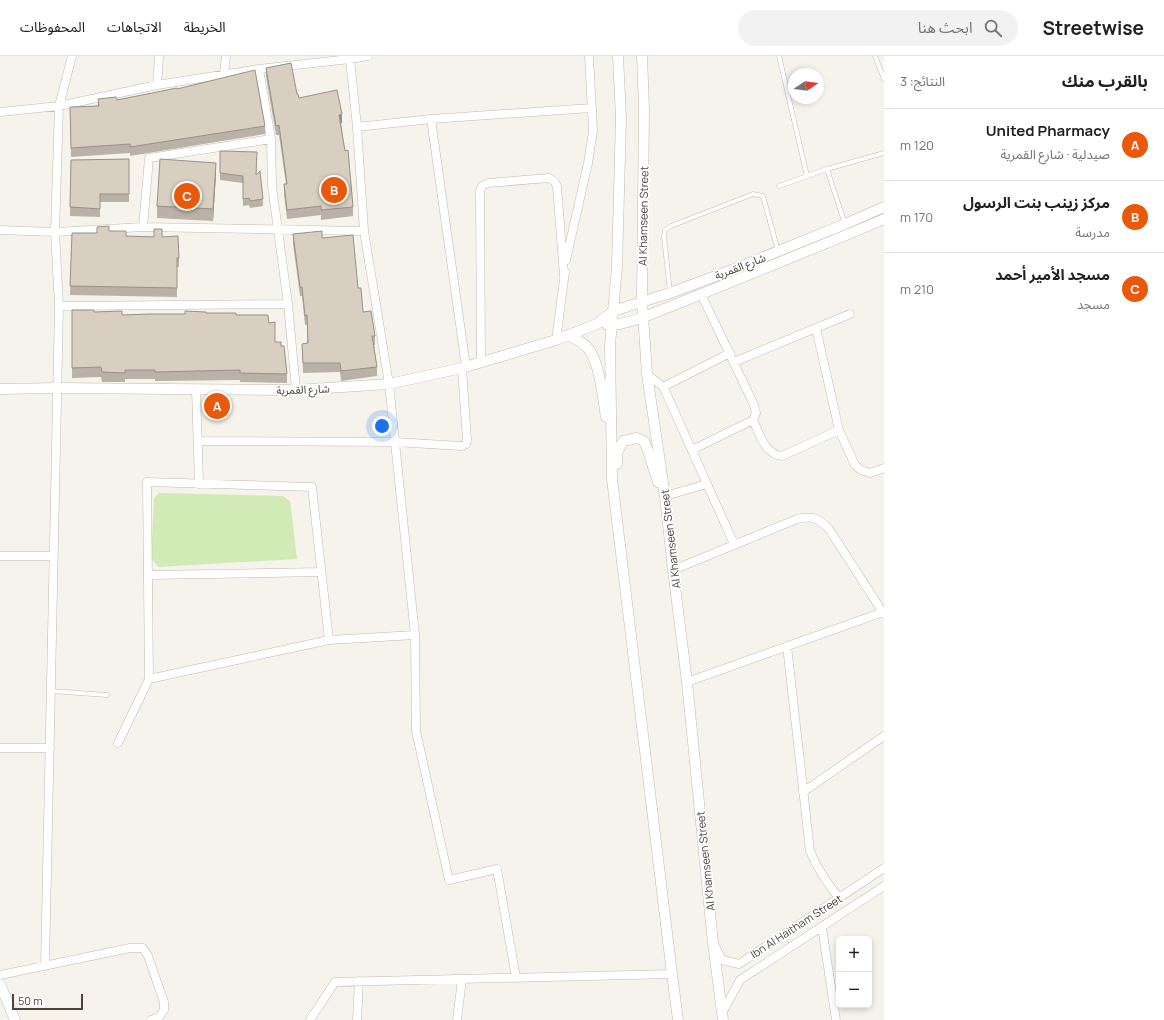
<!DOCTYPE html>
<html lang="ar">
<meta charset="utf-8">
<style>
:root{--surface:#fff;--page:#f2f2f2;--text:#202124;--muted:#757577;--line:#e0e0e0;--accent:#ea580c}
body{margin:0;font-family:Manrope,"Noto Sans Arabic",sans-serif;background:var(--page);color:var(--text);direction:rtl}
.controls{position:absolute;right:12px;bottom:12px;display:grid;overflow:hidden;border-radius:6px;box-shadow:0 2px 6px #0003}
.controls button{width:36px;height:36px;display:grid;place-items:center;padding:0;border:0;border-bottom:1px solid var(--line);background:var(--surface);color:var(--text);font:20px sans-serif}
.compass{position:absolute;left:788px;top:12px;width:36px;height:36px;border-radius:50%;background:var(--surface);box-shadow:0 2px 6px #0003;rotate:77deg}
.scale{position:absolute;left:12px;bottom:10px;width:71px;box-sizing:border-box;padding-left:4px;border:2px solid #4b4439;border-top:0;font-size:11px;line-height:14px;white-space:nowrap;color:#4b4439;-webkit-text-stroke:3px #fff;paint-order:stroke}
.you{position:absolute;left:382px;top:370px;width:14px;height:14px;margin:-10px;border:3px solid #fff;border-radius:50%;background:#1a73e8;box-shadow:0 0 0 6px #1a73e833}
.badge{display:grid;place-items:center;width:26px;height:26px;border-radius:50%;background:var(--accent);color:#fff;font-size:13px;font-weight:700}
.pin{position:absolute;translate:-50% -50%;border:2px solid #fff;box-shadow:0 1px 4px #0006}
.list{margin:0;padding:0;list-style:none}
h2{display:flex;justify-content:space-between;align-items:center;height:52px;margin:0;padding:0 16px;font-size:17px}
h2 small{font-size:13px;font-weight:400;color:var(--muted)}
.list li{display:grid;grid-template-columns:26px 1fr auto;gap:12px;align-items:center;box-sizing:border-box;height:72px;padding:0 16px;border-top:1px solid var(--line)}
.list b{display:block;font-size:15px;white-space:nowrap}
.list p{margin:0;font-size:13px;white-space:nowrap;color:var(--muted)}
.list em{font-size:13px;font-style:normal;color:var(--muted)}
.icon{flex:none;width:22px;height:22px;fill:none;stroke:currentColor;stroke-width:2;stroke-linecap:round;stroke-linejoin:round}
.map{position:relative;flex:none;width:884px;height:964px;overflow:hidden;direction:ltr}
header{display:flex;align-items:center;gap:24px;box-sizing:border-box;height:56px;padding:0 20px;background:var(--surface);border-bottom:1px solid var(--line)}
header strong{font-size:19px}
nav{display:flex;gap:22px;margin-inline-start:auto;font-size:14px}
.search{width:280px;height:36px;background:var(--page);display:flex;align-items:center;gap:10px;box-sizing:border-box;padding:0 14px;border-radius:22px;color:var(--muted);font-size:15px}
main{display:flex}
aside{flex:1;background:var(--surface)}
.map>svg:first-child{display:block}
.green{fill:#d2eab5}
.lines{fill:none;stroke-linecap:round;stroke-linejoin:round}
.service-casing{stroke:#c2bbae;stroke-width:5}
.minor-casing{stroke:#c2bbae;stroke-width:9}
.tertiary-casing{stroke:#c2bbae;stroke-width:11}
.service{stroke:#fff;stroke-width:4}
.minor{stroke:#fff;stroke-width:8}
.tertiary{stroke:#fff;stroke-width:10}
.wall{fill:#bab2a6}
.shaded-wall{fill:#979187}
.building{fill:#d8cfc1;stroke:#979187}
.labels{text-anchor:middle;dominant-baseline:central;stroke-width:3.5;stroke-linejoin:round;paint-order:stroke}
.street-label{font-size:11px;fill:#4b4439;stroke:#fff}
</style>
<header>
<strong>Streetwise</strong>
<div class="search"><svg class="icon" aria-label="search" viewBox="0 0 24 24"><circle cx="10" cy="10" r="6"/><path d="M15 15l6 6"/></svg>ابحث هنا</div>
<nav><a>الخريطة</a><a>الاتجاهات</a><a>المحفوظات</a></nav>
</header>
<main>
<aside>
<h2>بالقرب منك<small>النتائج: 3</small></h2>
<ul class="list">
<li><span class="badge">A</span><div><b>United Pharmacy</b><p>صيدلية · شارع القمرية</p></div><em>120 m</em></li>
<li><span class="badge">B</span><div><b>مركز زينب بنت الرسول</b><p>مدرسة</p></div><em>170 m</em></li>
<li><span class="badge">C</span><div><b>مسجد الأمير أحمد</b><p>مسجد</p></div><em>210 m</em></li>
</ul>
</aside>
<div class="map">
<svg width="884" height="964" viewBox="0 0 884 964">
<rect width="100%" height="100%" fill="#f6f3ec"/>
<path class="green" d="M159,437L283,440L290,445L297,503L158,511L151,502L154,442Z"/>
<g class="lines">
<defs>
<path id="service" d="M779,0L807,120
M875,0L884,23
M827,113L884,97
M779,130L827,113L845,168
M670,236L664,181L665,174L671,170L753,138L763,140L778,195
M51,635L107,639"/>
<path id="minor" d="M350,3L357,71L364,175L389,328L415,579L416,675L449,824L497,813L516,922
M259,13L350,3L368,0
M224,18L226,0
M157,29L159,0
M0,56L59,50L157,29L259,13L271,83L272,130L288,248L296,334
M431,63L466,311
M357,71L431,63L592,52
M143,171L149,102L271,83
M0,174L55,176L143,171L364,175
M566,204L588,107L593,75L589,0
M59,250L288,248
M816,272L839,374L855,409L861,414L870,417L884,412
M556,284L565,216
M481,306L480,135L482,130L488,127L549,122L554,125L557,130L564,220
M734,306L850,258
M647,318L663,331L667,339L734,488
M663,331L730,297
M196,333L199,428
M753,364C760,378 764,398 782,400L839,374
M198,385L395,386L461,390L466,388L467,384L462,312
M692,394L753,364L756,357L754,349L701,238
M665,440L707,428
M0,500H54
M673,514L797,463C813,459 818,462 829,473L884,558
M148,519L321,516
M787,590L810,795C817,812 827,827 839,842
M149,623L147,426L312,431L329,584
M687,626L883,556
M118,687L149,623L329,584L415,579
M0,692H50
M803,736L884,680
M822,871L836,964
M715,890L722,904L739,908L884,812
M45,910L59,250L55,176L59,50L72,0
M0,919L130,892H143L148,900L164,946V954L159,961L151,964
M722,957L740,924L884,830
M310,964L335,926L672,918
M357,964L359,925
M457,964L462,923"/>
<path id="tertiary" d="M618,0L621,62L617,211L610,289L612,423L672,918L678,964
M642,0L644,53L642,245L645,288L647,318L665,440L673,514L687,626L713,887L723,964
M607,269C625,271 666,252 684,245C751,218 818,191 884,163
M568,279C576,283 585,287 590,295C600,310 603,343 606,361
M0,333L57,332L296,334L389,328L462,312L556,284L597,268L613,255L670,237L732,214L845,168L884,151
M617,408V397L623,385L637,382L644,385L647,392L658,426
M0,928L15,964"/>
</defs>
<use href="#service" class="service-casing"/>
<use href="#minor" class="minor-casing"/>
<use href="#tertiary" class="tertiary-casing"/>
<use href="#service" class="service"/>
<use href="#minor" class="minor"/>
<use href="#tertiary" class="tertiary"/>
</g>
<path class="wall" d="M266,12L297,38L299,42L342,67L341,68L353,151V160L321,164V159L287,163L284,138V128H286L279,79H276L266,21Z
M177,33L265,70V78L130,100V97L71,101L70,51L98,50V43L117,44Z
M220,95L257,103L256,119L263,143V150L250,152L249,149L243,150V127L220,124Z
M129,103V146H100V161L70,160L71,104Z
M216,118L213,165L157,162V150Z
M97,171L126,180L162,181L179,202V211H177V241L70,239L72,177H97Z
M293,178L322,182L358,232L363,256L375,280V289H374L377,311V320L341,325L340,316L303,317L302,288L307,287V269H305L302,240H300L293,188Z
M72,254L122,259L185,258L206,257L236,259L269,267L275,286L281,290L287,318V327L240,326V324L155,325V323H125V326H102L101,321L72,322Z"/>
<path class="shaded-wall" d="M342,58V67L339,68V59Z
M216,107V118L213,165V153Z"/>
<path class="building" d="M291,7L297,38H298L299,42L337,34L342,58L339,59L345,95L348,94L353,151L321,154V150L287,154L284,128H287L279,69L276,70L266,12Z
M255,14L265,70L130,91V88L71,92L70,51L99,50L98,43L116,41L117,44L177,32V33Z
M220,95L257,96L256,119L260,115L263,143L250,145L249,142L243,143V120L220,117Z
M129,103V138H100V153L70,151L71,104Z
M160,103L216,107L213,153L157,150Z
M109,170V175H126V180L154,181V173H162V181L178,180L179,202H177V232L70,230L72,177H97V171Z
M322,175V182L353,179L358,232H361L363,256L371,255L375,280H372L377,311L341,315L340,307H303L302,288L308,287L307,259L305,260L302,231H300L293,178Z
M72,254H94V256L122,255V259L149,258H185V255L206,256V257H236V259H268L269,267L275,266V286H281V290H284L287,318L240,317V314L155,316V314H125V317L102,316L101,311L72,312Z"/>
<g class="labels">
<g class="street-label">
<text transform="translate(643 160) rotate(-89)">Al Khamseen Street</text>
<text transform="translate(740 210) rotate(-21)">شارع القمرية</text>
<text transform="translate(303 333) rotate(-2)">شارع القمرية</text>
<text transform="translate(670 483) rotate(-97)">Al Khamseen Street</text>
<text transform="translate(705 805) rotate(-96)">Al Khamseen Street</text>
<text transform="translate(796 870) rotate(-33)">Ibn Al Haitham Street</text>
</g>
</g>
</svg>
<div class="controls">
<button>+</button>
<button>−</button>
</div>
<svg class="compass" viewBox="-18 -18 36 36"><path d="M0-13l5 13h-10z" fill="#e53935"/><path d="M0 13l5-13h-10z" fill="#757577"/></svg>
<div class="scale">50 m</div>
<div class="you"></div>
<div class="pin badge" style="left:217px;top:350px">A</div>
<div class="pin badge" style="left:334px;top:134px">B</div>
<div class="pin badge" style="left:187px;top:140px">C</div>
</div>
</main>
